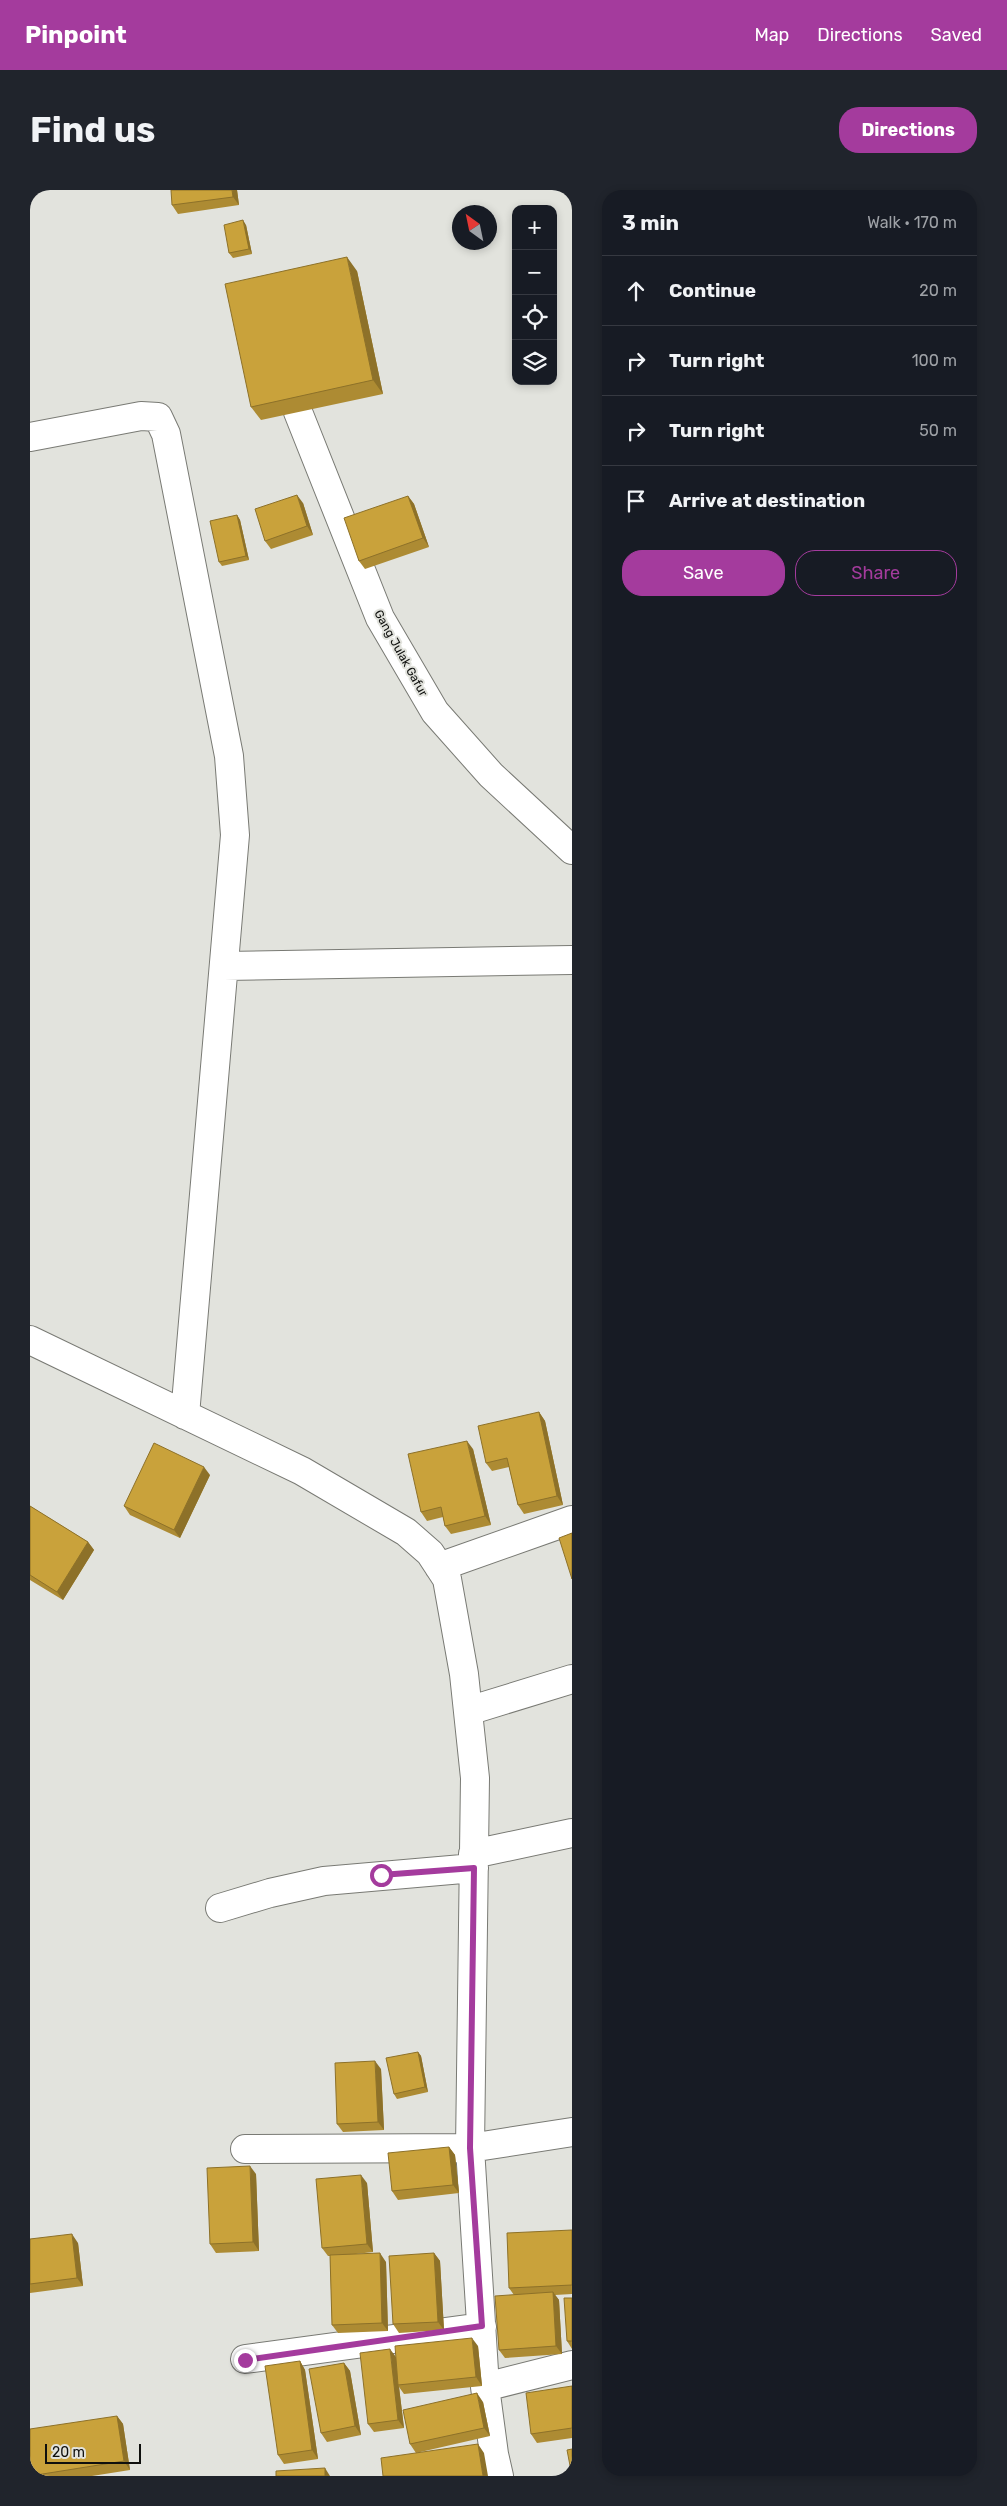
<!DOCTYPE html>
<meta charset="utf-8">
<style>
:root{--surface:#171b24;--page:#20242c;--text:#f1f3f6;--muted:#9ea1a6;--line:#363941;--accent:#a43b9d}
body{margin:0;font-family:Rubik,sans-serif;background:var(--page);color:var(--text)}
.controls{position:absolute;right:15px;top:15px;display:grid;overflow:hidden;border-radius:10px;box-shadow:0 2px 8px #0003}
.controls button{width:45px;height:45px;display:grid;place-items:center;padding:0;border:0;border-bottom:1px solid var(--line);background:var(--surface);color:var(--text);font:25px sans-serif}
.compass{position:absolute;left:422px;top:15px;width:45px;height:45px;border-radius:50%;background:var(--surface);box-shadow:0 2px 8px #0003;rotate:327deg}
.scale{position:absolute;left:15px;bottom:12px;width:96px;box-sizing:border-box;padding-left:5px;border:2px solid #0f100e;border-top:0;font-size:14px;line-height:18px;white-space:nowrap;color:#0f100e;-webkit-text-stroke:4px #e2e3dd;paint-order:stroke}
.stop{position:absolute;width:15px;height:15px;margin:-11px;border:4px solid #a43b9d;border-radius:50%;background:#fff}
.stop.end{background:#a43b9d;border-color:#fff;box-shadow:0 1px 5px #0008}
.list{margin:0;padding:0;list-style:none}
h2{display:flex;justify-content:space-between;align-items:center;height:65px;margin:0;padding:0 20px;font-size:21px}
h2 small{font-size:16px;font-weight:400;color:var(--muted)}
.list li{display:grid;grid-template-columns:32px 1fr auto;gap:15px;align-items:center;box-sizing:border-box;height:70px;padding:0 20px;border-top:1px solid var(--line)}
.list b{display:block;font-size:19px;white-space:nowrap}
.list em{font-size:16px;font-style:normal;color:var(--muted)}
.actions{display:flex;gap:10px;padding:15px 20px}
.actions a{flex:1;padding:11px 0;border:1px solid var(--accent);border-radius:20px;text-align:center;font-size:18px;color:var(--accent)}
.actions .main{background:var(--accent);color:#fff}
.icon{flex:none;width:28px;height:28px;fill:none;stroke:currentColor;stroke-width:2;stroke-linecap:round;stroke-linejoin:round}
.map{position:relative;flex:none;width:542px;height:2286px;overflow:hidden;border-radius:20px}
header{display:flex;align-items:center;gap:30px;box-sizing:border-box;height:70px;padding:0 25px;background:var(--accent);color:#fff}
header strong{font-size:24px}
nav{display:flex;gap:28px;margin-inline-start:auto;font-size:18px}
.intro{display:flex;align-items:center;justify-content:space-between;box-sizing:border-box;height:120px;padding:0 30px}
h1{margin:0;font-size:35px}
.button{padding:12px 22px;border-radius:20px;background:var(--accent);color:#fff;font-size:18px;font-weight:700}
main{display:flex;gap:30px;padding:0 30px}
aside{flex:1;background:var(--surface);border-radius:20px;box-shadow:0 2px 8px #0003}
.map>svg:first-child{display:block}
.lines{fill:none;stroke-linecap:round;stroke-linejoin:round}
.minor-casing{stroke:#797a74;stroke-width:30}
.minor{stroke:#fff;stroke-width:28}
.wall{fill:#ad8b33}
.shaded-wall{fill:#8d7129}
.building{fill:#c9a23b;stroke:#8d7129}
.route{stroke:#a43b9d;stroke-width:6}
.labels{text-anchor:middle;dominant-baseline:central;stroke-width:4;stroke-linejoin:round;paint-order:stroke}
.street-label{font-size:12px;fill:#0f100e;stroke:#e2e3dd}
</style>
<header>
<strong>Pinpoint</strong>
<nav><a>Map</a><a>Directions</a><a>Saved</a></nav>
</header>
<div class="intro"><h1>Find us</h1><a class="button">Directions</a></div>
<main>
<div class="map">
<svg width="542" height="2286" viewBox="0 0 542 2286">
<rect width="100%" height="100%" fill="#e2e3dd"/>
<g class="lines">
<defs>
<path id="minor" d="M268,222L350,428L405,522L461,585L542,660
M0,247L111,226L128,227L136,244L199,566L205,645L155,1225
M194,776L542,770
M0,1150L272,1281L376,1342L400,1363L417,1389L434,1484L445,1588L440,1958L455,2197L464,2264L469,2286
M409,1377L542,1330
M438,1521L542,1489
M443,1664L542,1643
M190,1718L240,1703L294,1691L444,1678
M215,1959L440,1958L542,1942
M215,2169L452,2137
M455,2197L542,2175"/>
</defs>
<use href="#minor" class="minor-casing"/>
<use href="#minor" class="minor"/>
</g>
<path class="wall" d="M207,0L209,15L148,24L142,15Z
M216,35L222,64L203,68L199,63Z
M327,81L353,204L231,230L221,217Z
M378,306L384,314L399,357L335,379L329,371Z
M273,313L283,345L241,359L235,351Z
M207,325L210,330L219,370L192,376L189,372Z
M509,1222L515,1231L533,1315L494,1324L488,1315L479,1277L462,1281L456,1273Z
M443,1259L461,1335L421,1344L415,1336L413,1327L397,1331L391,1322Z
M180,1285L150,1348L100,1325L94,1316Z
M0,1316L58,1352L64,1360L33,1410L0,1390Z
M388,1862L391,1866L398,1902L367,1909L364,1904Z
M351,1879L354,1940L313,1942L307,1934Z
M419,1957L425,1965L429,2003L368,2010L362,2001Z
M226,1984L229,2061L186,2063L180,2054Z
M337,1993L343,2062L326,2064L356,2072L358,2141L308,2143L302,2135L300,2066H298L292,2058Z
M542,2040V2104L525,2105L529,2110L532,2164L475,2168L469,2160L484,2105L479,2098Z
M0,2049L48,2053L53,2096L0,2103Z
M404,2063L410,2071L414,2140L369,2143L363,2134Z
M542,2108V2159L537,2151Z
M448,2156L452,2196L374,2204L369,2197L374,2238L344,2242L338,2234L366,2167Z
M270,2171L275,2180L288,2269L254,2274L248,2265Z
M314,2173L320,2181L331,2245L297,2252L291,2243Z
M542,2196V2248L507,2253L501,2244Z
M453,2212L460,2246L386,2263L380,2254Z
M87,2226L93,2234L100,2280L62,2286H0Z"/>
<path class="shaded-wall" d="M202,0H207L209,15L203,7Z
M213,30L216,35L222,64L219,59Z
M317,67L327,81L353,204L343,190Z
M267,305L273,313L283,345L277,336Z
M378,306L384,314L399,357L393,348Z
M207,325L210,330L219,370L216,366Z
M509,1222L515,1231L533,1315L527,1306Z
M437,1251L443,1259L461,1335L455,1326Z
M174,1277L180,1285L150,1348L144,1340Z
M58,1352L64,1360L33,1410L27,1402Z
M388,1862L391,1866L398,1902L395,1897Z
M345,1871L351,1879L354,1940L348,1932Z
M419,1957L425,1965L429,2003L423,1995Z
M220,1976L226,1984L229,2061L223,2052Z
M331,1985L337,1993L343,2062L337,2054Z
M42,2044L48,2053L53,2096L47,2088Z
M350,2063L356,2072L358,2141L352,2133Z
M404,2063L410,2071L414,2140L408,2132Z
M523,2102L529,2110L532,2164L526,2156Z
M442,2148L448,2156L452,2196L446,2187Z
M360,2159L366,2167L368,2195L369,2197L374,2238L368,2230Z
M270,2171L275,2180L288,2269L282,2260Z
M314,2173L320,2181L331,2245L325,2236Z
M447,2203L453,2212L460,2246L454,2238Z
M87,2226L93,2234L100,2280L94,2271Z
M448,2254L454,2263L458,2286H453Z
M295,2278L300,2286H295Z"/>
<path class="building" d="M141,0H202L203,7L142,15Z
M213,30L219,59L199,63L194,35Z
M317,67L343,190L221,217L195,94Z
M267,305L277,336L235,351L225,319Z
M378,306L393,348L329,371L314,328Z
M207,325L216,366L189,372L180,331Z
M509,1222L527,1306L488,1315L477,1268L456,1273L448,1236Z
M437,1251L455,1326L415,1336L411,1317L391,1322L378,1264Z
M124,1253L174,1277L144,1340L94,1316Z
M0,1316L58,1352L27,1402L0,1385Z
M542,1343V1389L529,1348Z
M388,1862L395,1897L364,1904L356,1868Z
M345,1871L348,1932L307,1934L305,1873Z
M419,1957L423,1995L362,2001L358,1963Z
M220,1976L223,2052L180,2054L177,1978Z
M331,1985L337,2054L292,2058L286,1989Z
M542,2040V2095L479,2098L477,2043Z
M42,2044L47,2088L0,2094V2049Z
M350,2063L352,2133L302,2135L300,2065Z
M404,2063L408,2132L363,2134L359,2066Z
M523,2102L526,2156L469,2160L465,2106Z
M534,2108H542V2151H537Z
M442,2148L446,2187L368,2195L365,2156Z
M360,2159L368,2230L338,2234L330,2163Z
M270,2171L282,2260L248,2265L235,2176Z
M314,2173L325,2236L291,2243L279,2179Z
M542,2196V2238L501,2244L496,2203Z
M447,2203L454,2238L380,2254L373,2220Z
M87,2226L94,2271L0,2286V2239Z
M448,2254L453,2286H353L351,2268Z
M542,2259V2286L537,2260Z
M295,2278V2286H246V2281Z"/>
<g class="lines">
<path class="route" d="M215,2170L452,2136L440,1958L444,1678L351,1685"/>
</g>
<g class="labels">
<g class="street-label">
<text transform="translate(371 463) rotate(61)">Gang Julak Gafur</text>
</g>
</g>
</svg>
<div class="controls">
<button>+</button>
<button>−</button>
<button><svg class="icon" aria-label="locate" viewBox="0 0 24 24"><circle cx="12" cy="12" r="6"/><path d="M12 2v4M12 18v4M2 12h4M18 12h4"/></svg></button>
<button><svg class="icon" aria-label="layers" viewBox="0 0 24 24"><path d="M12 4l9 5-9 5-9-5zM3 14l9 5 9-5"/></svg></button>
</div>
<svg class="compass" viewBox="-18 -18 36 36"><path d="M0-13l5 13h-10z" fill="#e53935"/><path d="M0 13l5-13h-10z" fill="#9ea1a6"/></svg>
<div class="scale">20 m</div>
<div class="stop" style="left:351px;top:1685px"></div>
<div class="stop end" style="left:215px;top:2170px"></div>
</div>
<aside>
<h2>3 min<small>Walk · 170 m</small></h2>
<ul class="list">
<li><svg class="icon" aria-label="ahead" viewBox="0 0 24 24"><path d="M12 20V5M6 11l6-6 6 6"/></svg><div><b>Continue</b></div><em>20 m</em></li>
<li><svg class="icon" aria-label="right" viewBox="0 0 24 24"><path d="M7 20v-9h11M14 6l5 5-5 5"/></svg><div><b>Turn right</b></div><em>100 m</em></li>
<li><svg class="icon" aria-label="right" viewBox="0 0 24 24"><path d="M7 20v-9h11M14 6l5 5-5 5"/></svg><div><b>Turn right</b></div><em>50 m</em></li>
<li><svg class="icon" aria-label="arrive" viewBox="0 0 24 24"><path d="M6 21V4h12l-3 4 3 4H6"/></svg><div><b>Arrive at destination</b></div></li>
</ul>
<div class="actions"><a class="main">Save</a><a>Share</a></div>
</aside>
</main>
